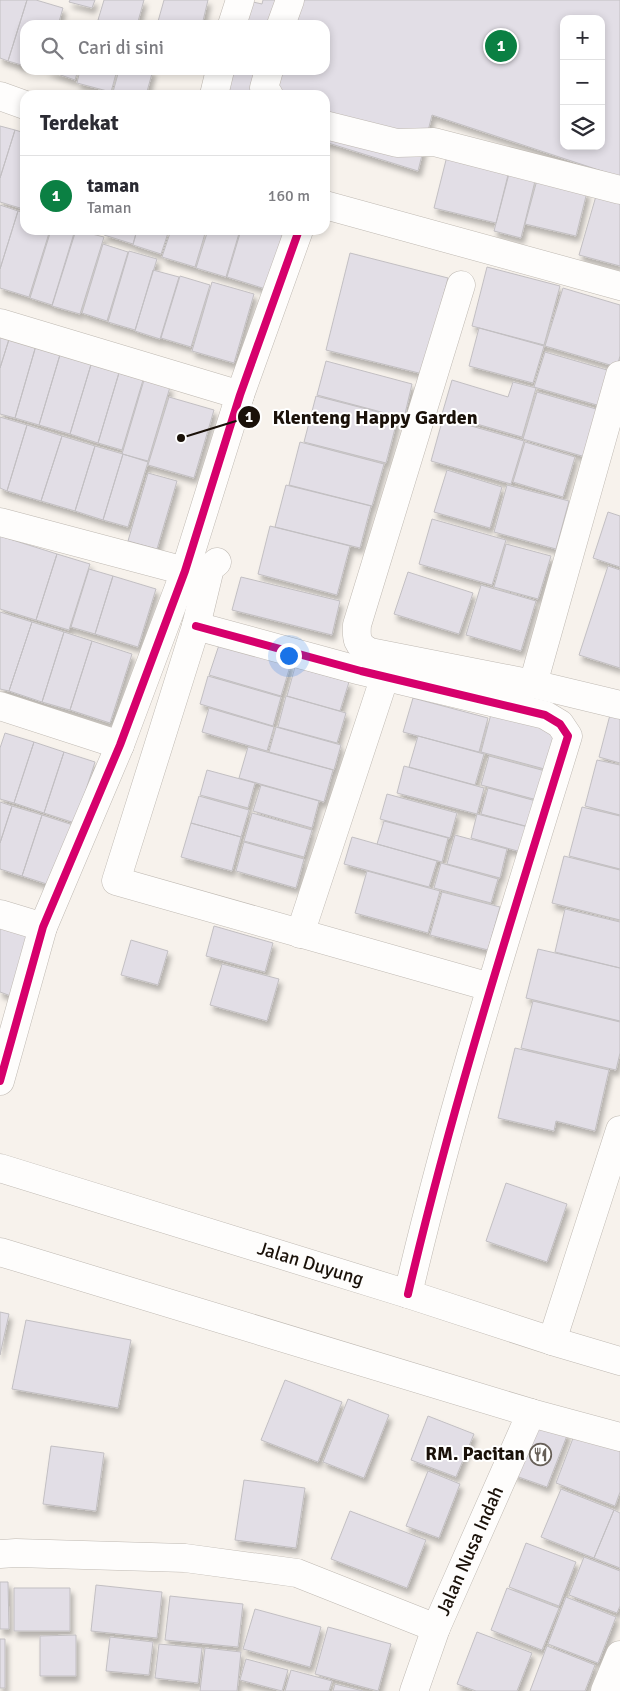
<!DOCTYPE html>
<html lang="id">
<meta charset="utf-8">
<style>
:root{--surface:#fff;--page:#f7f7f7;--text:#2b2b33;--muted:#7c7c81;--line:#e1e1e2;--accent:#0b8043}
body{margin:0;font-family:Signika,sans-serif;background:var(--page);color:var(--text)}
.controls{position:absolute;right:15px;top:15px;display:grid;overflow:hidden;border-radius:10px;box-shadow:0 2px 8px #0003}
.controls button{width:45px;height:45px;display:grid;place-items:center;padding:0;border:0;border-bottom:1px solid var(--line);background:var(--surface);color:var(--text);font:25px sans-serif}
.you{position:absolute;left:288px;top:655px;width:18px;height:18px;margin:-12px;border:4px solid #fff;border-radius:50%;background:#1a73e8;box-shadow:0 0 0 8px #1a73e833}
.badge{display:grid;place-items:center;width:32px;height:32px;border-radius:50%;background:var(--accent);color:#fff;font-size:16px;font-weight:700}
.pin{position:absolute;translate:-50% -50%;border:2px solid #fff;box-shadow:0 1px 5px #0006}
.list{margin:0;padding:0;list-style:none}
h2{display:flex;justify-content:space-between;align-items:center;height:65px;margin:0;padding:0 20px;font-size:21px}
h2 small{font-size:16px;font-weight:400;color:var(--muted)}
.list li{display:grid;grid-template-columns:32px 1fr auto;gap:15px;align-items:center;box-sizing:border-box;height:80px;padding:0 20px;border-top:1px solid var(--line)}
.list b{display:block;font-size:19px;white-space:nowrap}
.list p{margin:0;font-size:16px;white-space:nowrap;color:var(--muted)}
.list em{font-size:16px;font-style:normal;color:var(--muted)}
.icon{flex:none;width:28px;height:28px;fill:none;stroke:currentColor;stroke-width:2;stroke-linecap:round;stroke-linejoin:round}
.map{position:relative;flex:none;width:620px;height:1691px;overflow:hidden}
.search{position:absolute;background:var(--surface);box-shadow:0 2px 8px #0003;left:20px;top:20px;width:310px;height:55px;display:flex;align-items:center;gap:12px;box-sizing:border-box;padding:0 18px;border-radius:15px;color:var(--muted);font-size:19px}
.panel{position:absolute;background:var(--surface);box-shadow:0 2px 8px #0003;left:20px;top:90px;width:310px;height:145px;border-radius:15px}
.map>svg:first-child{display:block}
.building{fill:#e2dee6;stroke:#c2bfc2;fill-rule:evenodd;filter:url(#shadow)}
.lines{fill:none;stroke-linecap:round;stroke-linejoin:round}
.minor-casing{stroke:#bfb9b2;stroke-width:29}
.highway-casing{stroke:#bfb9b2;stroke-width:29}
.minor{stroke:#fefdfc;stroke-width:28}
.highway{stroke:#fefdfc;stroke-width:28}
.cycleway-casing{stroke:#fff;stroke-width:11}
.cycleway{stroke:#d6006c;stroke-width:8}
.labels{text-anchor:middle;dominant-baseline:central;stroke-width:4;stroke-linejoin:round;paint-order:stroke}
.street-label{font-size:19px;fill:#1a1109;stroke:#fff}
.poi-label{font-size:19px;font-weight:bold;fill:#1a1109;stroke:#fff;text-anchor:end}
.leader{fill:none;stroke:#1a1109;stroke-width:2}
.callout-dot{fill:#1a1109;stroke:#fff;stroke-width:2}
.mark-label{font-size:15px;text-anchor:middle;font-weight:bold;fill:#fff}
.callout-label{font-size:20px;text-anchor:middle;font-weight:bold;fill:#1a1109;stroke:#fff;stroke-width:4;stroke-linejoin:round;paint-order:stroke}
</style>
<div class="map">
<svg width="620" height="1691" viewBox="0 0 620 1691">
<defs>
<filter id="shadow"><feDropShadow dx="3" dy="5.5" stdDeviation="2.5" flood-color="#0004"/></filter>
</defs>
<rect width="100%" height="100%" fill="#f7f2ec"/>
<path class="building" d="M0,0H27L8,61L0,58Z
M27,0H36L63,8L58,25H25V66L8,61Z
M70,0H95L92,8L69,2Z
M104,0H144L137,25H117L98,20Z
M164,0H208L202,25H157Z
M244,0L262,4L263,0H620V177L432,115L418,171L325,142V95H219L226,70H325V25H238ZM564,19H601V146H564Z
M46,70H78L75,80Z
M80,70H117L111,92L77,83Z
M119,70H153L146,95H123L113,92Z
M0,126L15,130L0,178Z
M15,130L25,133V193L20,208L0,202V178Z
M447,156L509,171L496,223L434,208Z
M510,170L536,177L521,238L494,231Z
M537,180L587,192L576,236L525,224Z
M598,189L620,196V266L579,255Z
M0,205L18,211L0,269Z
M18,211L25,213V230H50L29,297L0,288V269Z
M51,230H75L52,305L30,298Z
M76,230L104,237L80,314L52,306Z
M106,230H137L133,244L104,235Z
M137,230H169L161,254L133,245Z
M171,230H206L195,267L162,257Z
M208,230H240L226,277L196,268Z
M241,230H287L269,290L227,277Z
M103,244L128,252L107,321L82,313Z
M129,251L157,259L135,330L108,322Z
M350,253L448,278L423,374L326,350Z
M487,267L560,286L544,345L472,326Z
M153,270L179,277L160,339L135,331Z
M180,276L210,285L191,347L161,338Z
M212,282L254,294L234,363L192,351Z
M563,288L620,305V356L617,367L545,346Z
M479,328L544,346L533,383L469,366Z
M0,330L11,333L0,368Z
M11,333L37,342L15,418L0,414V368Z
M37,342L62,348L39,425L15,418Z
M62,348L93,358L70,434L39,425Z
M545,352L614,372L604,407L534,387Z
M93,358L121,366L98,443L70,434Z
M326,361L412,384L404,418L317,395Z
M119,373L143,380L122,450L98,443Z
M144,380L170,387L148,461L122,454Z
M452,380L508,397L513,382L536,388L522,437L442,414Z
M537,392L603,411L589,458L523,439Z
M316,396L398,417L386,463L304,442Z
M169,397L214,410L194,478L148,465Z
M0,417L27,425L7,491L0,488Z
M443,418L524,441L511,484L431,461Z
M27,425L62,436L41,501L7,491Z
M62,436L95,446L75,511L41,501Z
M300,442L384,464L372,506L289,485Z
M525,442L575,457L563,497L513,482Z
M95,446L123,454L103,520L75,511Z
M123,454L148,462L128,527L103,520Z
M447,470L502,487L490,528L434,512Z
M148,473L177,481L157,549L128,541Z
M286,485L371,506L360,548L275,527Z
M507,485L569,501L556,549L494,532Z
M608,512L620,516V567L593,558Z
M432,519L506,540L492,585L419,564Z
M270,526L350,546L337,595L258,574Z
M0,536L57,554L36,620L0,609Z
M506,544L551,556L538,599L494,587Z
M57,554L90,564L69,630L36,620Z
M608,566L620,570V668L579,655Z
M89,569L113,576L95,634L71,627Z
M408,572L473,593L459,634L394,614Z
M113,576L156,589L138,647L95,634Z
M241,577L340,601L332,635L232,610Z
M481,585L536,601L521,651L466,635Z
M0,612L32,622L9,691L0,689Z
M32,622L64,632L42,702L9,691Z
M64,632L92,641L70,710L42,702Z
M92,641L132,654L110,723L70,710Z
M220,642L291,663L281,696L209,675Z
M295,667L349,682L340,711L287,696Z
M208,676L281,697L273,726L200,704Z
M286,696L346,713L337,743L278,727Z
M413,698L488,718L479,752L403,732Z
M209,708L274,727L267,751L202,732Z
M611,711L620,713V763L599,757Z
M491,714L562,733L552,771L481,752Z
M276,727L341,745L334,770L269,752Z
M5,733L34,742L14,803L0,799V748Z
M418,736L484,754L475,785L409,767Z
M34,742L64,752L44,813L14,803Z
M248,747L333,770L324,802L239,778Z
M64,752L95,762L75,823L44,813Z
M489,756L549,772L541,801L481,785Z
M597,760L620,765V815L585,806Z
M404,766L484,788L477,814L397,793Z
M207,770L255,783L248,808L200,795Z
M261,785L319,801L312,828L253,811Z
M488,788L536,801L529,827L481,814Z
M387,794L457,813L450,838L380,819Z
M199,796L249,810L241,837L191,823Z
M0,802L12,806L0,843Z
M12,806L42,815L22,876L0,869V843Z
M582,807L620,816V869L569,856Z
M252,813L312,830L304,857L244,841Z
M477,814L528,827L521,852L471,838Z
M42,815L73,825L53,886L22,876Z
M384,821L448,838L442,862L377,844Z
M191,823L241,837L232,871L181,857Z
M455,835L507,849L500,878L447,864Z
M352,837L437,861L429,887L344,864Z
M244,842L304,859L296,888L236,871Z
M564,856L620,870V920L552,903Z
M441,863L498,879L491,903L434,888Z
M367,871L440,891L428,933L355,913Z
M442,892L500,907L488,950L430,935Z
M565,909L620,922V968L555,952Z
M0,925L31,929L11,996L0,992Z
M214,926L273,943L265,972L206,956Z
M131,940L168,951L158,985L121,975Z
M538,949L620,968V1021L526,998Z
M222,964L279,979L267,1021L210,1005Z
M533,1001L620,1022V1053L616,1070L521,1048Z
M515,1048L609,1070L595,1131L556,1121L554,1131L498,1118Z
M506,1183L567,1204L547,1262L486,1241Z
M0,1312L9,1314L0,1355Z
M26,1320L131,1340L118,1408L12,1389Z
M285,1380L342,1402L318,1462L261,1440Z
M348,1399L389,1415L364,1478L323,1462Z
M428,1416L474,1434L456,1477L411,1460Z
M535,1420L568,1433L547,1487L513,1475Z
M575,1433L620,1450V1492L615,1506L556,1483Z
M51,1446L104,1453L96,1511L43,1504Z
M428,1471L460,1484L439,1538L406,1526Z
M244,1480L305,1488L296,1548L235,1540Z
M561,1489L614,1510L594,1558L541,1537Z
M614,1510L620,1513V1568L594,1558Z
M350,1511L426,1540L407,1588L331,1559Z
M526,1543L576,1562L559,1606L509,1587Z
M584,1557L620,1571V1606L617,1613L569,1595Z
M0,1582H8L9,1629H0Z
M96,1585L162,1592L157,1638L91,1631Z
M14,1588H70V1631H14Z
M507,1588L559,1608L542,1650L491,1630Z
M170,1596L243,1604L238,1647L165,1640Z
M566,1597L616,1617L598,1663L548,1644Z
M255,1609L321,1627L310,1667L243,1649Z
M328,1627L391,1644L378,1691L315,1674Z
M477,1632L532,1653L517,1691H476L457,1684Z
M76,1635V1676H40V1636Z
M110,1637L153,1642L149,1675L106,1671Z
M0,1639H5V1688H0Z
M159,1644L202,1648L198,1683L155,1678Z
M547,1646L595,1665L585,1691H530Z
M205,1648L241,1652L237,1691H200Z
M246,1659L288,1670L282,1691L240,1680Z
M291,1670L332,1681L329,1691H285Z
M335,1684L363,1691H333Z"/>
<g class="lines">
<defs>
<g id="minor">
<path d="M232,25L240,0"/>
<path d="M281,25L290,0"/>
<path d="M269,70L264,88L269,95"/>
<path d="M214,95L220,70"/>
<path d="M0,96L25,105"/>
<path d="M325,125L397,143L434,142L620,190"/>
<path d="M325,205L620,286"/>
<path d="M461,285L357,625C356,639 357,645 370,652L533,684L620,705"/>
<path d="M0,323L240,395"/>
<path d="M0,522L185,571"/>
<path d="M217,562L210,568L196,626L116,881L490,987"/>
<path d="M196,626L361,671L545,715L560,724L568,736C511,921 452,1105 408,1294"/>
<path d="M533,684L620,375"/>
<path d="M0,706L120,745"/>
<path d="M0,914L43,927"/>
<path d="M300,934L385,676"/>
<path d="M0,1081L43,927L120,745L185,571L240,395L299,230"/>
<path d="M552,1341L620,1130"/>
<path d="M0,1554L16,1553L185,1558L297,1573L436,1628"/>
<path id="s1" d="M414,1691L436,1628L531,1413"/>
<path d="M605,1691L620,1655"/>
</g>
<g id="highway">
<path id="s2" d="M0,1168L408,1294L552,1341L620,1361"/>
<path d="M0,1252L531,1413L620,1437"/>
</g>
</defs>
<use href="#minor" class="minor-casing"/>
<use href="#highway" class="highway-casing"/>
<use href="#minor" class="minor"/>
<use href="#highway" class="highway"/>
<defs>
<path id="cycleway" d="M196,626L361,671L545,715L560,724L568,736C511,921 452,1105 408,1294
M0,1081L43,927L120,745L185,571L240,395L299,230"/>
</defs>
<use href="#cycleway" class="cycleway-casing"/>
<use href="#cycleway" class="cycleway"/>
</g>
<defs>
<symbol id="restaurant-ring" viewBox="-11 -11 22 22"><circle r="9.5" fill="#fff" stroke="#676058" stroke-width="1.5"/><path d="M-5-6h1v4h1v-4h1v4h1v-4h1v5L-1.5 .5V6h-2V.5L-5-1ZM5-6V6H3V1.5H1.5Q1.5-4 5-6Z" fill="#676058"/></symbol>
</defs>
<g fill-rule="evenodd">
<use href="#restaurant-ring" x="528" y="1442" width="25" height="25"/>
</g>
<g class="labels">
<g class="street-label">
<text stroke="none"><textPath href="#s2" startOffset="325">Jalan Duyung</textPath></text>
<text stroke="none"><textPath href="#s1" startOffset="151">Jalan Nusa Indah</textPath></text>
</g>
<g class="poi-label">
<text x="525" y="1454">RM. Pacitan</text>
</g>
</g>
<path class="leader" d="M181 438L249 417"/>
<g class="callout-dot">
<circle cx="181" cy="438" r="5"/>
<circle cx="249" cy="417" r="12"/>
</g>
<g class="mark-label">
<text x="249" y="422">1</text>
</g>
<g class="callout-label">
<text x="375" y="424">Klenteng Happy Garden</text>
</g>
</svg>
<div class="controls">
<button>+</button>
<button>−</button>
<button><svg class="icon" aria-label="layers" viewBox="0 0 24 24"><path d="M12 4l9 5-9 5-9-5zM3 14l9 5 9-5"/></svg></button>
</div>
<div class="you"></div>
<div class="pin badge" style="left:501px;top:46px">1</div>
<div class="search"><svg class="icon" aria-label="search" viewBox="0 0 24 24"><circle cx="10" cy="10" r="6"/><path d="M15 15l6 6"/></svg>Cari di sini</div>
<section class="panel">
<h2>Terdekat<small></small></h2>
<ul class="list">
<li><span class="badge">1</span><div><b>taman</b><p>Taman</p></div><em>160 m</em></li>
</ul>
</section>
</div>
